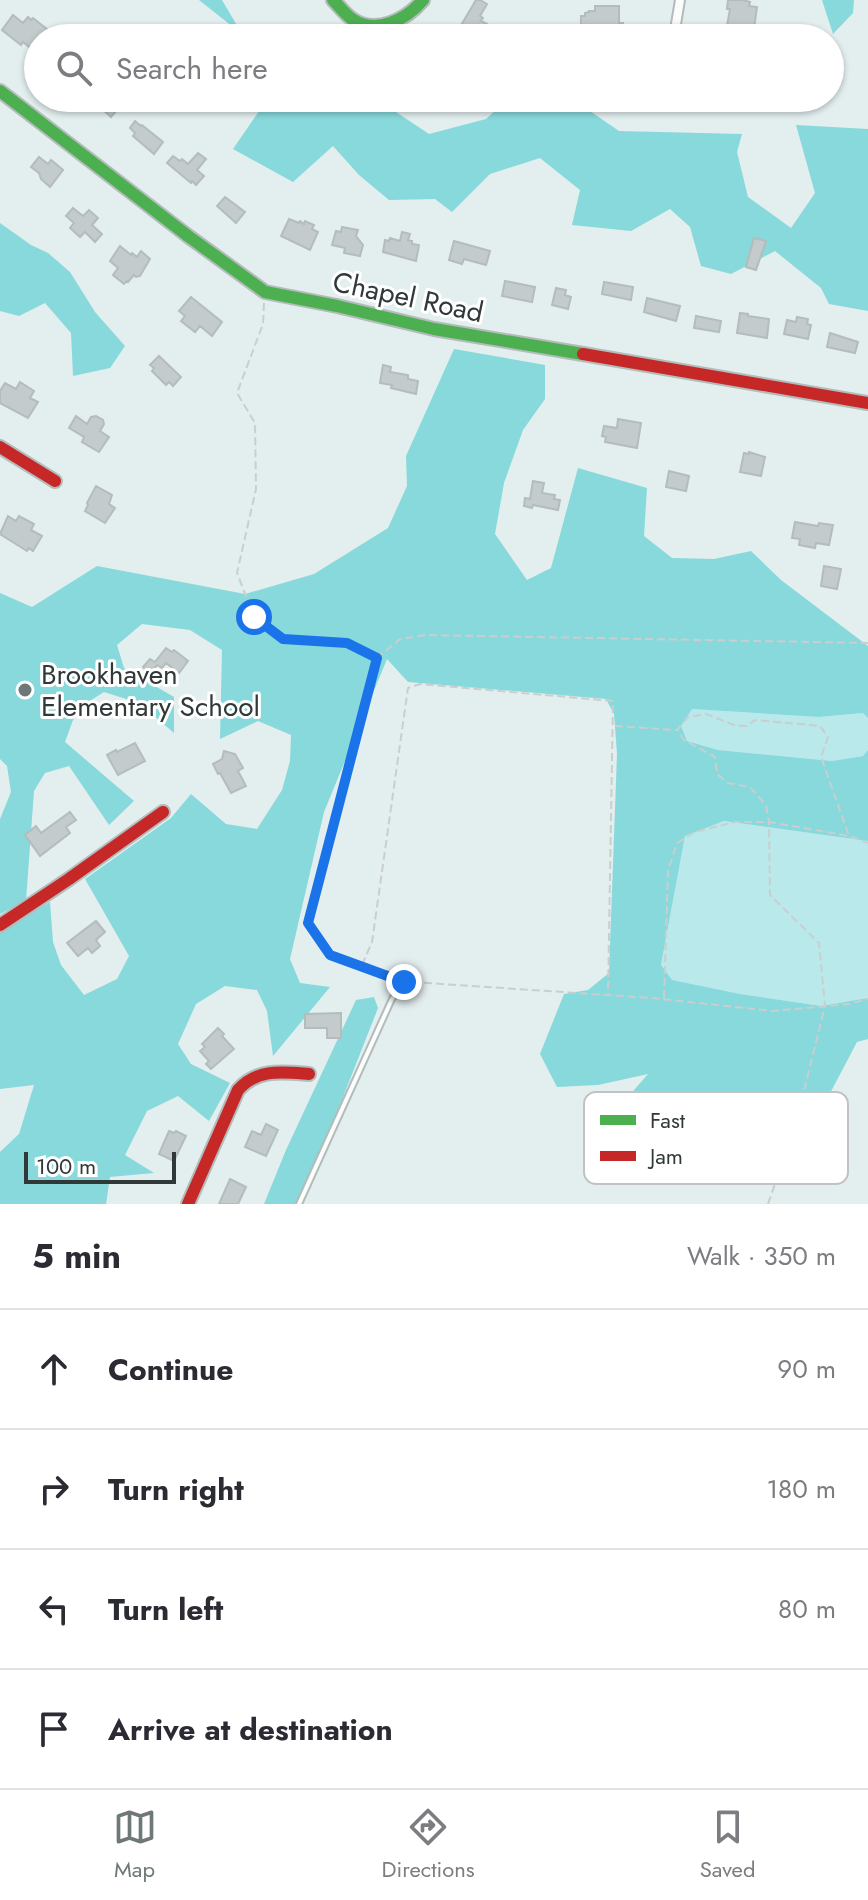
<!DOCTYPE html>
<meta charset="utf-8">
<style>
:root{--surface:#fff;--page:#f7f7f7;--text:#2b2b33;--muted:#7c7c81;--line:#e1e1e2;--accent:#6f7878}
body{margin:0;font-family:Jost,sans-serif;background:var(--page);color:var(--text)}
.scale{position:absolute;left:24px;bottom:20px;width:152px;box-sizing:border-box;padding-left:8px;border:4px solid #303838;border-top:0;font-size:22px;line-height:28px;white-space:nowrap;color:#303838;-webkit-text-stroke:6px #fff;paint-order:stroke}
.stop{position:absolute;width:24px;height:24px;margin:-18px;border:6px solid #1a73e8;border-radius:50%;background:#fff}
.stop.end{background:#1a73e8;border-color:#fff;box-shadow:0 2px 8px #0008}
.list{margin:0;padding:0;list-style:none}
h2{display:flex;justify-content:space-between;align-items:center;height:104px;margin:0;padding:0 32px;font-size:34px}
h2 small{font-size:26px;font-weight:400;color:var(--muted)}
.list li{display:grid;grid-template-columns:52px 1fr auto;gap:24px;align-items:center;box-sizing:border-box;height:120px;padding:0 32px;border-top:2px solid var(--line)}
.list b{display:block;font-size:30px;white-space:nowrap}
.list em{font-size:26px;font-style:normal;color:var(--muted)}
.icon{flex:none;width:44px;height:44px;fill:none;stroke:currentColor;stroke-width:2;stroke-linecap:round;stroke-linejoin:round}
.map{position:relative;flex:none;width:868px;height:1204px;overflow:hidden}
.search{position:absolute;background:var(--surface);box-shadow:0 2px 6px #0004;left:24px;right:24px;top:24px;height:88px;display:flex;align-items:center;gap:20px;box-sizing:border-box;padding:0 28px;border-radius:44px;color:var(--muted);font-size:30px}
.sheet{height:584px;background:var(--surface)}
nav{display:flex;justify-content:space-around;align-items:center;box-sizing:border-box;height:112px;border-top:2px solid var(--line);background:var(--surface);font-size:22px;color:var(--muted)}
nav a{display:grid;justify-items:center;gap:4px}
nav .on{color:var(--accent)}
.map>svg:first-child{display:block}
.green{fill:#b9e9eb}
.forest{fill:#87d9dc}
.building{fill:#c3cbcc;stroke:#b4bcbc;stroke-width:2}
.lines{fill:none;stroke-linecap:round;stroke-linejoin:round}
.lane-casing{stroke:#b3bbbb;stroke-width:8}
.street-casing{stroke:#b3bbbb;stroke-width:12}
.fast-casing{stroke:#b3bbbb;stroke-width:16}
.jam-casing{stroke:#b3bbbb;stroke-width:16}
.path{stroke:#cacece;stroke-width:2;stroke-dasharray:8 4;stroke-linecap:butt}
.lane{stroke:#fbfcfc;stroke-width:4}
.street{stroke:#fbfcfc;stroke-width:8}
.fast{stroke:#4caf50;stroke-width:12}
.jam{stroke:#c62828;stroke-width:12}
.route{stroke:#1a73e8;stroke-width:10}
.poi-dot{fill:#6f7878;stroke:#fff;stroke-width:3}
.labels{text-anchor:middle;dominant-baseline:central;stroke-width:6;stroke-linejoin:round;paint-order:stroke}
.street-label{font-size:28px;fill:#303838;stroke:#fff}
.poi-label{font-size:28px;fill:#303838;stroke:#fff;text-anchor:start}
.key{fill:#fff;stroke:#c1c3c3;stroke-width:2}
.key-label{font-size:22px;fill:#303838}
</style>
<div class="map">
<svg width="868" height="1204" viewBox="0 0 868 1204">
<rect width="100%" height="100%" fill="#e3eeee"/>
<path class="green" d="M692,709L819,717L863,713L868,718V750L863,756L832,761L718,750L687,741L680,726Z
M724,821L868,841V998L821,1006L740,994L671,980L661,966L685,836Z"/>
<path class="forest" d="M199,0H222L242,34Z
M822,0H854L853,13L833,34Z
M268,98H375L429,134L486,119L509,98H571L619,131L742,134L737,152L748,197L791,228L815,193L796,125L868,129V311L829,304L821,288L775,251L731,274L701,266L690,227L670,209L631,231L572,225L580,190L540,158L490,174L452,212L435,199L389,200L359,175L333,146L293,182L233,149Z
M0,223L31,245L48,253L70,272L95,312L125,346L110,368L73,376L71,333L45,303L19,316L0,311Z
M454,349L545,365V399L523,430L504,483L495,534L527,580L551,568L578,468L647,488L644,536L672,558L714,559L751,551L781,580L868,646V718L863,713L819,717L692,709L681,726L687,741L718,750L832,761L863,756L868,750V841L724,821L685,836L661,965L672,980L740,994L821,1006L868,998V1039L857,1042L806,1139L661,1114L621,1105L648,1074L598,1085L557,1087L540,1054L564,994L588,990L609,973L617,754L614,714L606,699L408,682L387,659L324,812L290,959L300,983L330,987L273,1056L267,1011L257,990L225,986L196,1004L178,1044L191,1064L230,1083L209,1121L178,1096L147,1111L125,1155L154,1173L110,1177L106,1204H0V1152L19,1134L34,1085L0,1089V931L50,902L53,942L61,965L84,995L117,979L129,956L85,879L171,818L191,794L226,824L257,829L282,790L290,761L291,735L258,721L220,739L222,650L190,630L142,624L117,645L124,668L174,697V733L139,703L104,692L77,709L65,742L134,801L109,825L69,766L45,773L34,791L26,901L0,914V819L11,792L7,766L0,759V593L32,607L97,566L245,594L314,574L388,528L407,486L406,456Z
M374,997L378,1008L301,1204H264L286,1150L356,1000Z"/>
<path class="building" d="M476,0H480L487,4L480,16L483,18L481,21L487,24L479,38L460,27Z
M728,0H743L750,2L749,6L757,7L754,29L727,26L730,9H727Z
M595,6H619V23H623V34L595,35L594,28L581,29V16H585V13L589,12V11H595Z
M13,15L23,23L28,17L31,20L33,18L48,30L42,38H38V44L33,50L23,42L21,45L2,30Z
M109,98H127L111,117L101,108Z
M135,121L141,126L142,125L163,142L154,154L133,136L135,133L130,128Z
M198,153L206,159L197,170L204,176L196,185L192,181L191,183L167,163L173,156L180,161L182,159L188,164Z
M39,157L48,164L51,160L63,170L50,187L41,179L39,173L31,167Z
M225,197L245,212L236,223L217,206Z
M73,208L83,216L89,210L98,218L92,225L102,234L95,242L85,232L80,237L70,228L74,223L66,216Z
M289,219L299,223L300,221L304,224L305,221L314,225L312,229L318,232L310,250L281,236Z
M342,227L358,230L356,236L363,245L360,256L344,253L345,248L332,245L336,231L341,232Z
M402,232L410,234L408,240L412,241V244L419,245L416,261L383,252L385,240L389,241L390,238L400,241Z
M754,238L766,241L756,270L746,267Z
M454,241L490,251L486,265L464,259L462,264L449,260Z
M120,246L131,255L132,253L137,257L141,251L150,259L140,276L136,277L134,275L128,282L127,281L124,284L113,275L118,268L110,261Z
M505,281L535,287L532,302L502,296Z
M604,282L633,287L631,300L602,294Z
M556,288L566,290L565,295L571,297L568,309L552,305Z
M191,297L222,322L212,336L200,326L195,332L181,321L185,316L179,311Z
M647,298L680,306L676,321L644,312Z
M740,313L748,314V316L769,319L767,338L737,333Z
M696,316L721,321L719,332L694,328Z
M797,317L808,319L807,324L811,325L808,339L784,334L787,320L796,322Z
M830,333L858,342L855,353L827,347Z
M159,356L181,377L173,386L169,382L166,385L152,371L154,368L150,365Z
M383,365L391,367L390,372L408,375V379L418,381L416,394L391,388L392,385L380,383Z
M20,382L34,391L30,398L38,402L28,418L0,403V391L5,383L16,389Z
M76,416L87,424L91,417L96,416L103,420L104,424L100,431L109,437L99,452L82,442L84,437L69,428Z
M618,419L641,423L637,448L605,442L606,437L602,436L604,426L617,428Z
M749,452L765,457L761,476L740,472L744,453L749,454Z
M669,471L689,476L686,491L666,487Z
M533,481L544,483L542,493L555,495L554,499L560,500L558,510L533,505L532,508L524,506L525,498L530,499Z
M96,486L112,495L109,504L115,508L105,523L85,511L88,505L87,503Z
M8,516L16,521L19,516L34,524L31,530L42,536L33,551L29,548L27,551L0,534Z
M795,522L818,526L819,523L833,525L829,545L816,543L815,548L799,545L800,539L792,538Z
M824,566L841,569L837,589L821,586Z
M166,648L172,652L174,650L188,661L179,673L166,663L162,668L157,665L150,674L143,667L150,659L155,662Z
M135,743L145,761L118,775L107,755L116,750L117,752Z
M224,751L235,754L243,768L238,771L246,786L231,793L220,773L218,774L213,764L222,759Z
M70,812L76,820L66,827L70,833L40,856L25,835L36,826L41,833Z
M96,921L105,932L96,940L100,946L92,953L88,948L78,956L67,943Z
M341,1013V1038H327V1028H305V1014Z
M218,1028L224,1034L222,1036L234,1049L211,1069L206,1064L209,1061L200,1051L205,1047L202,1044Z
M266,1124L278,1130L266,1156L245,1147L252,1131L261,1135Z
M169,1131L174,1133L176,1131L186,1136L174,1161L159,1154Z
M230,1179L246,1187L238,1204H219Z"/>
<g class="lines">
<defs>
<path id="lane" d="M299,1204L392,999L404,982"/>
<path id="street" d="M675,30L680,0"/>
<path id="fast" d="M333,0C339,6 345,14 352,19C376,36 407,19 423,0
M0,91L188,236L265,292L337,306L434,329L583,354"/>
<path id="jam" d="M583,354L868,403
M0,447L55,481
M0,925L69,879L163,812
M188,1204L238,1090C257,1068 283,1072 309,1074"/>
</defs>
<use href="#lane" class="lane-casing"/>
<use href="#street" class="street-casing"/>
<use href="#fast" class="fast-casing"/>
<use href="#jam" class="jam-casing"/>
<path class="path" d="M264,303L263,324L237,393L255,423L256,489L237,573L254,617L283,639L347,643L376,658
M615,726L676,730
M362,965L372,942L408,688L420,684L613,701L608,995
M398,979L330,955L308,923L377,658L400,639L425,635L868,643
M412,982L652,998L773,1011L849,1004L868,999
M664,998L668,871L677,843L695,832L735,822H769L849,836L868,843
M768,1204L795,1127L825,1006L819,943L770,895L769,822L766,805L750,787L728,783L717,774L715,757L684,740L677,730L688,717L706,714L734,725L746,726L755,720L820,726L828,737L821,757L849,836"/>
<use href="#lane" class="lane"/>
<use href="#street" class="street"/>
<use href="#fast" class="fast"/>
<use href="#jam" class="jam"/>
</g>
<g class="lines">
<path class="route" d="M254,617L283,639L347,643L377,658L308,923L330,955L404,982"/>
</g>
<circle class="poi-dot" cx="25" cy="690" r="8"/>
<g class="labels">
<g class="street-label">
<text transform="translate(408 297) rotate(12)">Chapel Road</text>
</g>
<g class="poi-label">
<text x="41" y="674">Brookhaven<tspan x="41" dy="32">Elementary School</tspan></text>
</g>
</g>
<rect x="584" y="1092" width="264" height="92" rx="12" class="key"/>
<rect x="600" y="1115" width="36" height="10" fill="#4caf50"/>
<rect x="600" y="1151" width="36" height="10" fill="#c62828"/>
<g class="key-label">
<text x="650" y="1128">Fast</text>
<text x="650" y="1164">Jam</text>
</g>
</svg>
<div class="scale">100 m</div>
<div class="stop" style="left:254px;top:617px"></div>
<div class="stop end" style="left:404px;top:982px"></div>
<div class="search"><svg class="icon" aria-label="search" viewBox="0 0 24 24"><circle cx="10" cy="10" r="6"/><path d="M15 15l6 6"/></svg>Search here</div>
</div>
<section class="sheet">
<h2>5 min<small>Walk · 350 m</small></h2>
<ul class="list">
<li><svg class="icon" aria-label="ahead" viewBox="0 0 24 24"><path d="M12 20V5M6 11l6-6 6 6"/></svg><div><b>Continue</b></div><em>90 m</em></li>
<li><svg class="icon" aria-label="right" viewBox="0 0 24 24"><path d="M7 20v-9h11M14 6l5 5-5 5"/></svg><div><b>Turn right</b></div><em>180 m</em></li>
<li><svg class="icon" aria-label="left" viewBox="0 0 24 24"><path d="M17 20v-9H6M10 6l-5 5 5 5"/></svg><div><b>Turn left</b></div><em>80 m</em></li>
<li><svg class="icon" aria-label="arrive" viewBox="0 0 24 24"><path d="M6 21V4h12l-3 4 3 4H6"/></svg><div><b>Arrive at destination</b></div></li>
</ul>
</section>
<nav>
<a class="on"><svg class="icon" aria-label="map" viewBox="0 0 24 24"><path d="M3 6l6-2 6 2 6-2v14l-6 2-6-2-6 2zM9 4v14M15 6v14"/></svg>Map</a>
<a><svg class="icon" aria-label="directions" viewBox="0 0 24 24"><path d="M12 3l9 9-9 9-9-9zM9 14v-3h6M13 9l2 2-2 2"/></svg>Directions</a>
<a><svg class="icon" aria-label="saved" viewBox="0 0 24 24"><path d="M7 4h10v16l-5-4-5 4z"/></svg>Saved</a>
</nav>
